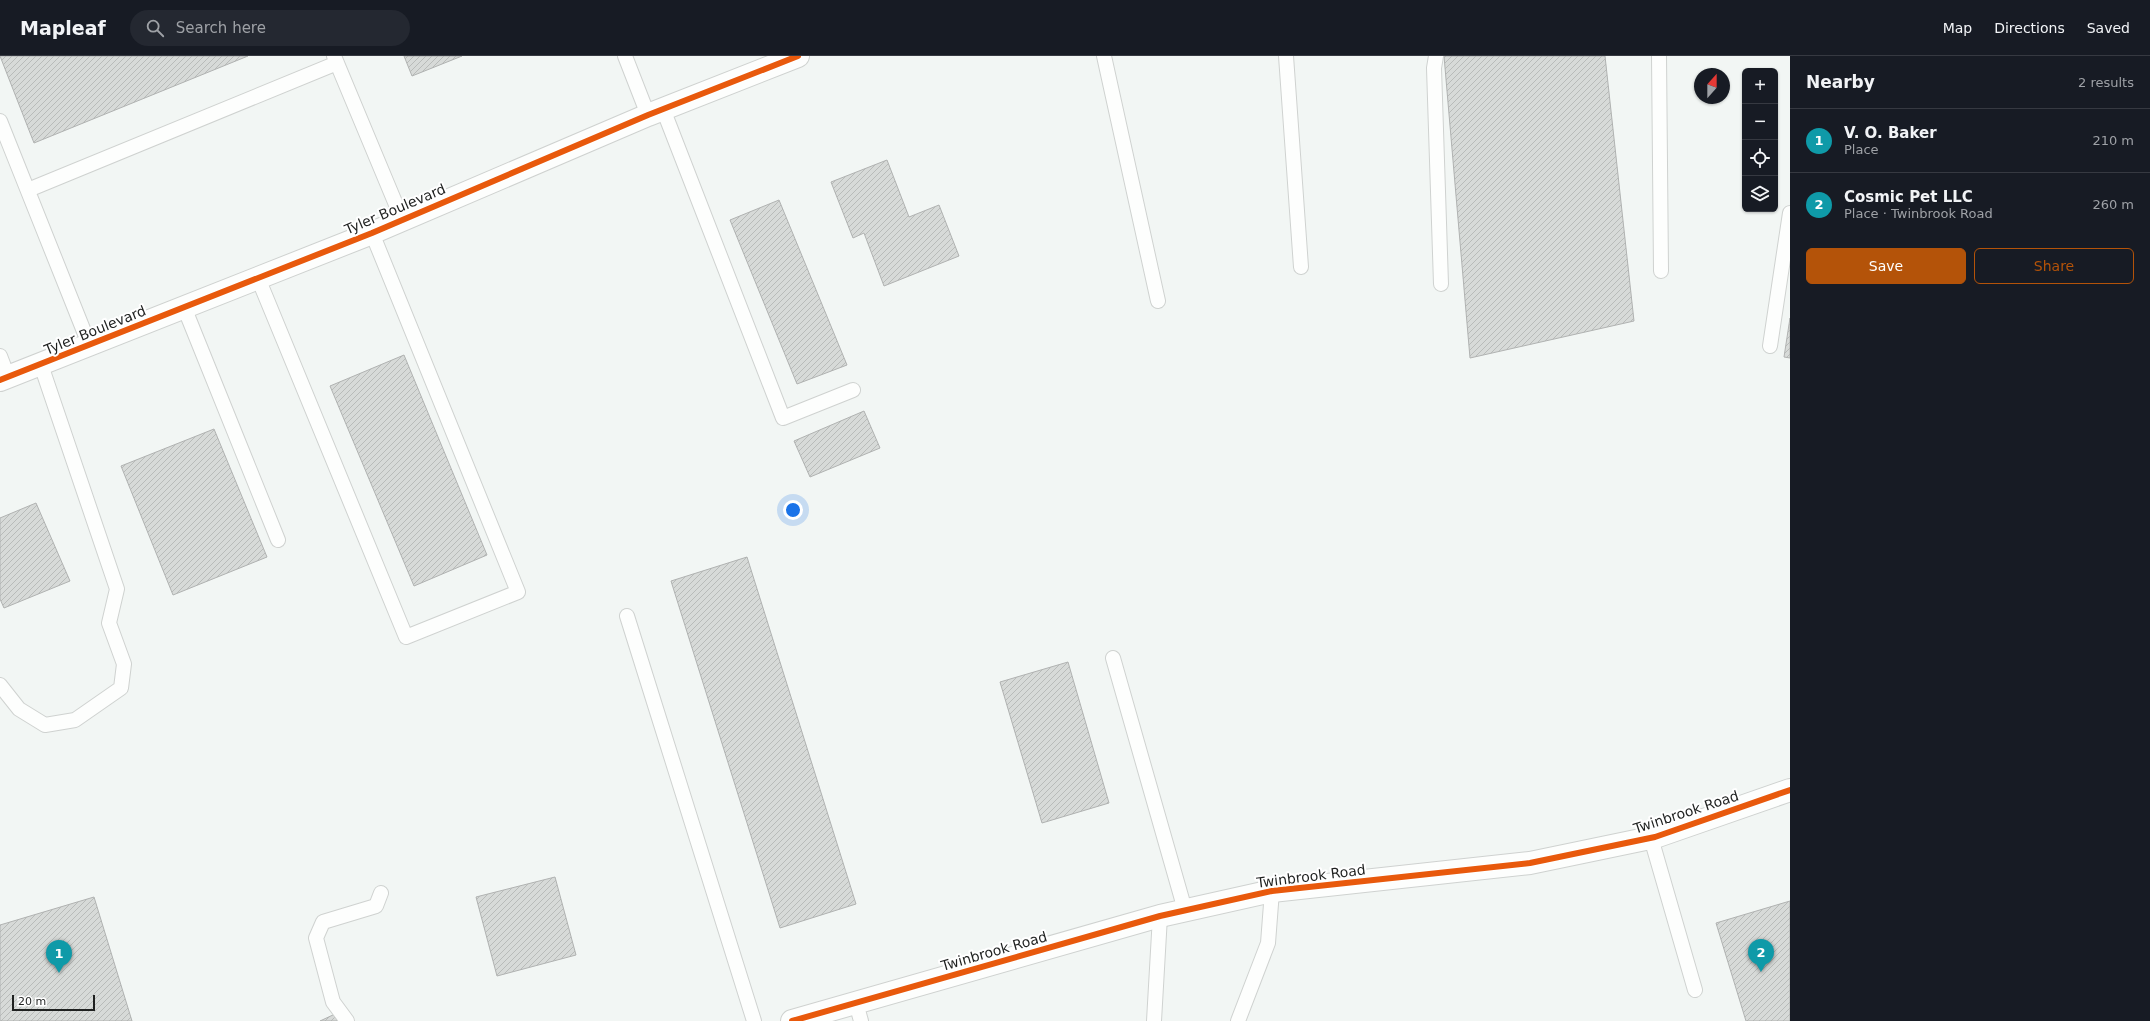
<!DOCTYPE html>
<meta charset="utf-8">
<style>
:root{--surface:#171b24;--page:#242831;--text:#f1f3f6;--muted:#9ea1a6;--line:#363941;--accent:#b45309}
body{margin:0;font-family:"DejaVu Sans",sans-serif;background:var(--page);color:var(--text)}
.controls{position:absolute;right:12px;top:12px;display:grid;overflow:hidden;border-radius:6px;box-shadow:0 1px 3px #0004}
.controls button{width:36px;height:36px;display:grid;place-items:center;padding:0;border:0;border-bottom:1px solid var(--line);background:var(--surface);color:var(--text);font:20px sans-serif}
.compass{position:absolute;left:1694px;top:12px;width:36px;height:36px;border-radius:50%;background:var(--surface);box-shadow:0 1px 3px #0004;rotate:21deg}
.scale{position:absolute;left:12px;bottom:10px;width:83px;box-sizing:border-box;padding-left:4px;border:2px solid #1f2120;border-top:0;font-size:11px;line-height:14px;white-space:nowrap;color:#1f2120;-webkit-text-stroke:3px #fff;paint-order:stroke}
.you{position:absolute;left:793px;top:454px;width:14px;height:14px;margin:-10px;border:3px solid #fff;border-radius:50%;background:#1a73e8;box-shadow:0 0 0 6px #1a73e833}
.badge{display:grid;place-items:center;width:26px;height:26px;border-radius:50%;background:var(--accent);color:#fff;font-size:13px;font-weight:700}
.pin{position:absolute;translate:-50% -33px;filter:drop-shadow(0 1px 2px #0008)}
.pin::after{content:'';position:absolute;top:21px;width:14px;height:12px;background:inherit;clip-path:polygon(0 0,100% 0,50% 100%)}
.list{margin:0;padding:0;list-style:none}
h2{display:flex;justify-content:space-between;align-items:center;height:52px;margin:0;padding:0 16px;font-size:17px}
h2 small{font-size:13px;font-weight:400;color:var(--muted)}
.list li{display:grid;grid-template-columns:26px 1fr auto;gap:12px;align-items:center;box-sizing:border-box;height:64px;padding:0 16px;border-top:1px solid var(--line)}
.list b{display:block;font-size:15px;white-space:nowrap}
.list p{margin:0;font-size:13px;white-space:nowrap;color:var(--muted)}
.list em{font-size:13px;font-style:normal;color:var(--muted)}
.actions{display:flex;gap:8px;padding:12px 16px}
.actions a{flex:1;padding:9px 0;border:1px solid var(--accent);border-radius:6px;text-align:center;font-size:14px;color:var(--accent)}
.actions .main{background:var(--accent);color:#fff}
.icon{flex:none;width:22px;height:22px;fill:none;stroke:currentColor;stroke-width:2;stroke-linecap:round;stroke-linejoin:round}
.map{position:relative;flex:none;width:1790px;height:965px;overflow:hidden}
header{display:flex;align-items:center;gap:24px;box-sizing:border-box;height:56px;padding:0 20px;background:var(--surface);border-bottom:1px solid var(--line)}
header strong{font-size:19px}
nav{display:flex;gap:22px;margin-inline-start:auto;font-size:14px}
.search{width:280px;height:36px;background:var(--page);display:flex;align-items:center;gap:10px;box-sizing:border-box;padding:0 14px;border-radius:22px;color:var(--muted);font-size:15px}
main{display:flex}
aside{flex:1;background:var(--surface)}
.map>svg:first-child{display:block}
.building{fill:url(#building-hatch);stroke:#b0b2b1}
.lines{fill:none;stroke-linecap:round;stroke-linejoin:round}
.service-casing{stroke:#cfd2d0;stroke-width:16}
.minor-casing{stroke:#cfd2d0;stroke-width:24}
.tertiary-casing{stroke:#cfd2d0;stroke-width:24}
.service{stroke:#fdfefd;stroke-width:14}
.minor{stroke:#fdfefd;stroke-width:22}
.tertiary{stroke:#fdfefd;stroke-width:22}
.cycleway-casing{stroke:#fff;stroke-width:8}
.cycleway{stroke:#e8590c;stroke-width:6}
.labels{text-anchor:middle;dominant-baseline:central;stroke-width:4;stroke-linejoin:round;paint-order:stroke}
.street-label{font-size:14px;fill:#1f2120;stroke:#fff}
</style>
<header>
<strong>Mapleaf</strong>
<div class="search"><svg class="icon" aria-label="search" viewBox="0 0 24 24"><circle cx="10" cy="10" r="6"/><path d="M15 15l6 6"/></svg>Search here</div>
<nav><a>Map</a><a>Directions</a><a>Saved</a></nav>
</header>
<main>
<div class="map">
<svg width="1790" height="965" viewBox="0 0 1790 965">
<defs>
<pattern id="building-hatch" width="6" height="6" patternUnits="userSpaceOnUse"><rect width="6" height="6" fill="#d7dad8"/><path d="M-1 1l2-2M0 6l6-6M5 7l2-2" fill="none" stroke="#b8bbb9"/></pattern>
</defs>
<rect width="100%" height="100%" fill="#f2f6f4"/>
<path class="building" d="M0,0H248L34,87Z
M404,0H462L412,20Z
M1444,0H1605L1634,265L1470,302Z
M887,104L909,161L939,149L959,200L884,230L864,177L853,182L831,126Z
M779,144L847,309L797,328L730,164Z
M1790,262V302L1784,301Z
M404,299L487,499L414,530L330,330Z
M864,355L880,392L810,421L794,385Z
M214,373L267,501L173,539L121,410Z
M36,447L70,525L4,552L0,543V462Z
M747,501L856,848L780,872L671,525Z
M1068,606L1109,747L1042,767L1000,626Z
M555,821L576,899L497,920L476,841Z
M94,841L132,965H0V869Z
M1790,845V965H1746L1716,867Z
M335,958L337,965H320Z"/>
<g class="lines">
<defs>
<path id="service" d="M334,0L402,163
M625,0L648,59
M1104,0L1158,245
M1286,0L1301,211
M1436,0L1434,12L1441,228
M1659,0L1661,215
M663,53L783,362L853,334
M0,65L89,288
M28,134L337,7
M258,222L406,581L518,536L372,177
M184,251L278,484
M1770,290L1790,157
M0,300L8,321
M627,560L754,965
M1113,602L1185,854
M0,629L19,653L45,669L75,664L121,632L124,608L109,567L117,533L41,309
M1651,782L1695,934
M856,947L861,965
M347,965L333,946L316,882L323,866L376,850L381,837
M1154,965L1160,860
M1238,965L1268,887L1272,835"/>
<path id="minor" d="M792,965L1160,860L1272,835L1530,807L1655,781L1790,734"/>
<path id="tertiary" d="M0,324L372,177L648,59L798,0"/>
</defs>
<use href="#service" class="service-casing"/>
<use href="#minor" class="minor-casing"/>
<use href="#tertiary" class="tertiary-casing"/>
<use href="#service" class="service"/>
<use href="#minor" class="minor"/>
<use href="#tertiary" class="tertiary"/>
<defs>
<path id="cycleway" d="M0,324L372,177L648,59L798,0
M792,965L1160,860L1272,835L1530,807L1655,781L1790,734"/>
</defs>
<use href="#cycleway" class="cycleway-casing"/>
<use href="#cycleway" class="cycleway"/>
</g>
<g class="labels">
<g class="street-label">
<text transform="translate(395 153) rotate(-23)">Tyler Boulevard</text>
<text transform="translate(95 274) rotate(-22)">Tyler Boulevard</text>
<text transform="translate(1686 756) rotate(-18)">Twinbrook Road</text>
<text transform="translate(1311 820) rotate(-7)">Twinbrook Road</text>
<text transform="translate(994 895) rotate(-16)">Twinbrook Road</text>
</g>
</g>
</svg>
<div class="controls">
<button>+</button>
<button>−</button>
<button><svg class="icon" aria-label="locate" viewBox="0 0 24 24"><circle cx="12" cy="12" r="6"/><path d="M12 2v4M12 18v4M2 12h4M18 12h4"/></svg></button>
<button><svg class="icon" aria-label="layers" viewBox="0 0 24 24"><path d="M12 4l9 5-9 5-9-5zM3 14l9 5 9-5"/></svg></button>
</div>
<svg class="compass" viewBox="-18 -18 36 36"><path d="M0-13l5 13h-10z" fill="#e53935"/><path d="M0 13l5-13h-10z" fill="#9ea1a6"/></svg>
<div class="scale">20 m</div>
<div class="you"></div>
<div class="pin badge" style="left:59px;top:917px;background:#0f9aa8">1</div>
<div class="pin badge" style="left:1761px;top:916px;background:#0f9aa8">2</div>
</div>
<aside>
<h2>Nearby<small>2 results</small></h2>
<ul class="list">
<li><span class="badge" style="background:#0f9aa8">1</span><div><b>V. O. Baker</b><p>Place</p></div><em>210 m</em></li>
<li><span class="badge" style="background:#0f9aa8">2</span><div><b>Cosmic Pet LLC</b><p>Place · Twinbrook Road</p></div><em>260 m</em></li>
</ul>
<div class="actions"><a class="main">Save</a><a>Share</a></div>
</aside>
</main>
